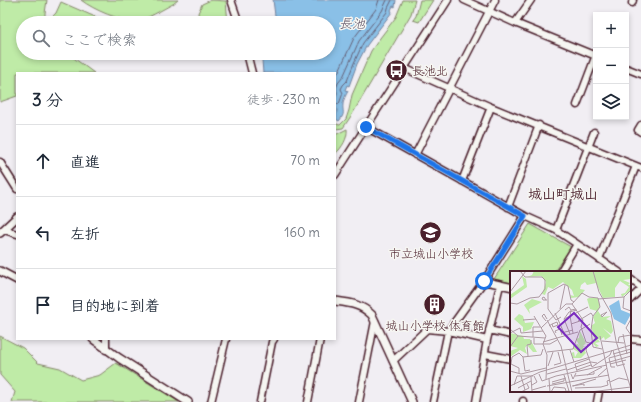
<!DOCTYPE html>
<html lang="ja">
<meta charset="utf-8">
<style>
:root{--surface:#fff;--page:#f2f2f3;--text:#1f2937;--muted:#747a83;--line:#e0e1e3}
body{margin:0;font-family:Delius,"Klee One",sans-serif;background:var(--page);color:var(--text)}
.controls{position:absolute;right:12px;top:12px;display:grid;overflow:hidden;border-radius:0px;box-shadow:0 2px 6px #0003}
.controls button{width:36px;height:36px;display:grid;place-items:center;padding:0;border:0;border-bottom:1px solid var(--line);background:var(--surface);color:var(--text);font:20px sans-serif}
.stop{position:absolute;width:12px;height:12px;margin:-9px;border:3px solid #1a73e8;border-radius:50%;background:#fff}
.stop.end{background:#1a73e8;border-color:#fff;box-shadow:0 1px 4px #0008}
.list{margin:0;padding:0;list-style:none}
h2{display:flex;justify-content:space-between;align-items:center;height:52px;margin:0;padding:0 16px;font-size:17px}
h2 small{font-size:13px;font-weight:400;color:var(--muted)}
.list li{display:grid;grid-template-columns:26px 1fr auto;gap:12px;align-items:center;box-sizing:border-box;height:72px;padding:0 16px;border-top:1px solid var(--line)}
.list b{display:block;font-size:15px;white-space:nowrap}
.list em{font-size:13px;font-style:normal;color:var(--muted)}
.icon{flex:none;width:22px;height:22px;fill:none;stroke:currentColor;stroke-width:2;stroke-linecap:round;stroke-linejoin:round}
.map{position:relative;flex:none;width:641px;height:402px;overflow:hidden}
.search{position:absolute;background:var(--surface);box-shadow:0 2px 6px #0003;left:16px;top:16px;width:320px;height:44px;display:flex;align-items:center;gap:10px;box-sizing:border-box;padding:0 14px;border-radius:22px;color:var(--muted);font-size:15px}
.panel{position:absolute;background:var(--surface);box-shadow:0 2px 6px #0003;left:16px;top:72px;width:320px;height:268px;border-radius:0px}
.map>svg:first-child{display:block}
.green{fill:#bfeba7;stroke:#848569}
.water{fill:#8ac0e7;stroke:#70809c}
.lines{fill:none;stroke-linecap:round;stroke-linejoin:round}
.shore{stroke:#645f76;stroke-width:1}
.minor-casing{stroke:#4a1f2b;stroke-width:9}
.tertiary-casing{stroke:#4a1f2b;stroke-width:10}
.minor{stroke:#f6f6f2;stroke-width:6}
.tertiary{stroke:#f6f6f2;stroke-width:7}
.route{stroke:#1a73e8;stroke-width:5}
.labels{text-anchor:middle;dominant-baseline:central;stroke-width:3;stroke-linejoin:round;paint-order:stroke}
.poi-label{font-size:12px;fill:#4a1f2b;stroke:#f6f6f2}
.water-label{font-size:13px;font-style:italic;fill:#5d4f63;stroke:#f6f6f2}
.quarter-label{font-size:14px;font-weight:bold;fill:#4a1f2b;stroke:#f6f6f2}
.inset-road{fill:none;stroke:#ae9ba3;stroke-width:1}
.view{fill:#7b2cbf;fill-opacity:0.15;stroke:#7b2cbf;stroke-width:2}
.inset-edge{fill:none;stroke:#4a1f2b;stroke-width:2}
</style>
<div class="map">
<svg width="641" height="402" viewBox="0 0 641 402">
<rect width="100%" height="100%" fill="#f1eef3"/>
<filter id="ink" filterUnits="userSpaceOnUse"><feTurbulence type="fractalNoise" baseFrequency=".025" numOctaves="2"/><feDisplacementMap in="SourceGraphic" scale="8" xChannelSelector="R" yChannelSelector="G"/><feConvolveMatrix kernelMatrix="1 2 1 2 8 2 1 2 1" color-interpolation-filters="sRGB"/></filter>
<g filter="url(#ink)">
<path class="green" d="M0,0H47L45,13V23H23V53H67L94,73H17V96L0,102Z
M81,0H178L173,4C165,8 144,21 136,21C120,21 94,10 81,0Z
M211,0L226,1L228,23L199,19L198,13L202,4Z
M403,0H415L411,14L353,113L343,128L336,129L335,127L336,124L340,125L346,119L349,110L352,95L371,51L380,38L396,17Z
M420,0H433L419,22L413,20L416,16Z
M61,2L100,19L99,23H57L54,21L52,23H48L47,22L56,13Z
M347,129C348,138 342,148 335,154V135Z
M530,224L571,247L554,272H511V283L494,279Z
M0,336L23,348L38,363L60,368L81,380L100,375L116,363L179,402H12L15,392L0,375Z"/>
<path class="water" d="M273,0H396L395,7L393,6L391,10L392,12L367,45L357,64L349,86L347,85L345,90L348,91C346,95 343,100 343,104C342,112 346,113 339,121L336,119L337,110L335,106V73H263L262,60L267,53H329V23H276Z"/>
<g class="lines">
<path class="shore" d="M335,76L338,73L354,38L376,9L379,0
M335,99L337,93L336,88L338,83L343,77L359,41L382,11L387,0
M335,105L339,104L343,93L341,89L343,85L347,81L354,63L363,43L387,12L388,8L392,0"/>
<defs>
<path id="minor" d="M231,0L239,23
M464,0L515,23L596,56
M632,3L633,0
M515,23L531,0
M247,53L252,73
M404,68L491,107L641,168
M626,68L641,74
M577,105L596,55
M641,125L638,130L641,132
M366,127L525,216L556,230L619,272
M415,155L495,0
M0,162L17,189
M335,175L448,0
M462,181L491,107
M508,207L539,125
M4,230L17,234
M556,230L594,132
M599,259L636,166
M560,272L577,244
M630,279L641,287
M484,281L511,287
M630,300L641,289
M489,330L511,335
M106,339V350
M630,339L641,340
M487,340L500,285
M485,354L511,359
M393,361L427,329L448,331L487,340L476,402
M211,402L226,339
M260,402L272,342L274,339
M308,402L320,339
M359,402L375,321
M433,402L448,331L484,281L525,216
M523,402V401
M597,402L599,391"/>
<path id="tertiary" d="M0,233L17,217
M0,271L17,280
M335,301C350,303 361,304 372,315L412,402
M93,339L119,358L188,402"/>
</defs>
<use href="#minor" class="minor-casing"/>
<use href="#tertiary" class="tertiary-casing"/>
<use href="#minor" class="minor"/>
<use href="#tertiary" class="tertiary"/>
</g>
</g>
<g class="lines" filter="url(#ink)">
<path class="route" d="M366,127L525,216L484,281"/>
</g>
<defs>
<symbol id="bus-disc" viewBox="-11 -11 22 22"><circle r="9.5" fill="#4a1f2b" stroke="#f6f6f2"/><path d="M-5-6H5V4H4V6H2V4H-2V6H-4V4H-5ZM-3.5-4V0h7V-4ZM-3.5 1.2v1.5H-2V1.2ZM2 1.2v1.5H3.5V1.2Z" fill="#fff"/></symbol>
<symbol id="school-disc" viewBox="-11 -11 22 22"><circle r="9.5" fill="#4a1f2b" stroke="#f6f6f2"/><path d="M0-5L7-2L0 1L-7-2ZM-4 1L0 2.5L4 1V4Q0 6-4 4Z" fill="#fff"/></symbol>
<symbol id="building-disc" viewBox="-11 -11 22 22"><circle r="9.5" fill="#4a1f2b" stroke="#f6f6f2"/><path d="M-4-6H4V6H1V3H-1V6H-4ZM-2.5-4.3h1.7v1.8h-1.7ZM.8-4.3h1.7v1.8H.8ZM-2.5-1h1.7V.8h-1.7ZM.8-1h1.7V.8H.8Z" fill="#fff"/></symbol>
</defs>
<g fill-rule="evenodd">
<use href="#bus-disc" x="384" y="58" width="25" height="25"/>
<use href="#school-disc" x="418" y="220" width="25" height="25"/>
<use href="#building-disc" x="422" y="292" width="25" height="25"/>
</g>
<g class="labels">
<g class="poi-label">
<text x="412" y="70" text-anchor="start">長池北</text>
<text x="431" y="253">市立城山小学校</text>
<text x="435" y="325">城山小学校 体育館</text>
</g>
<g class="water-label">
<text x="352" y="23">長池</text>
</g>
<g class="quarter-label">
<text x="563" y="194">城山町城山</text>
</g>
</g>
<g transform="translate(510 271)">
<rect width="121" height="121" fill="#f1eef3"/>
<path d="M24,0H121V8L113,9L120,12L118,14H121V19L112,26L111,23L115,22L119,16L110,10L105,17V26L93,27L86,12L77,14L75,11L71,14L70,18L75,19L69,26L61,27L60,24L64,25L62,19L53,11L43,18L38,16L35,24L32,23L36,11L31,5L17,6L22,4ZM12,5L16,8L17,16L0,28V24L14,14ZM79,27H88L90,35L88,40L92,46L101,45L96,48L101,50L103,60L101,63L93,57L101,65L95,69L94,66L90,69L87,67L90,71L85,72L89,75L86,76L82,71L85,70L81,55L85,52L83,46L87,40L80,38L77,28ZM22,28L32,31L19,38L20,43L14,34ZM9,43L13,45L15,52L24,51L21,58L13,61V56L4,48ZM70,60L76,72L73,75L76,76H73L76,82L71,87H63L61,82L64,81L65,86L68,81L63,78V74L68,73L71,78L66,68L69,67ZM0,62L13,65L14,68H20L27,81H23L17,74L15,77L17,83L10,79L0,86V80L8,77L0,75Z" fill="#bfeba7"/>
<path d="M109,29L111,39L121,43L115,54L104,48L99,35Z" fill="#8ac0e7"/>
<path class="inset-road" d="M83,0L89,21L101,42L106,70L121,118M0,21L16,0M114,26L113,37L121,40M88,28L114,26L121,19M36,29L34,26L32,27L33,29H37M0,32L7,33L20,27L29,26L35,18V9L32,6H15L10,0M62,33L72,22L79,26L88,27L90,36L83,45L81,59L83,76L92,78M62,33L73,49L71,56L76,71L83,73M50,38L55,14M55,39L59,36L61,39L66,38M61,39L60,45L63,62M97,41L92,46L91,44ZM45,42L55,64M24,45L36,65L33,73L37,84L36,108M51,46L46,49L38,38V22L54,13L58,15L61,29L64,31M54,48L59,41L67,39M121,48L116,57L121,64M13,49L26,48M37,49L51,75L62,121M36,50L32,45L34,43L37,48M68,50L81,42L83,45M61,53L73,49M39,55L42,53L47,51L48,54L43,56L42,53M31,57L56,33H62M0,58L8,65L35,67M0,62L10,57L11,62L33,60M46,62L45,60L50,58L52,64M51,62L63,59M60,63L54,48L78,36M113,63L117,83M90,65L102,121M23,66V56H30M24,67V73H40L47,69M92,70L114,72M33,71L68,61M108,72L109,66L121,64M78,73L76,79L82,96M0,76L8,65M60,79L64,91M103,79L107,95L115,93M37,81L63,78L70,59L80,53M103,83L121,78M18,85L17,74L21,73V69M13,86L15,100L20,99M96,92L121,85M100,93L116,89M44,94L51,92L48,81M38,95L43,81M82,96L100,84L102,79M105,96H101L99,87L121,81M57,99L81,91L87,92M67,99L81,94M0,100L11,103L36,97M67,100L65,93L79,88M9,102V97L1,93L2,86L9,82L13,86L31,84L33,78M29,103L32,110L46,105L97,94M37,103L56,98M61,103L63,108L66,102M77,104L92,96M11,105L15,119M65,105L84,103V101M88,105L97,97M21,106L22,121M39,108L40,121M42,111L56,107M100,111L109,107L118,109M42,113L54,110V108M4,114L7,105H23M22,114L27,111L24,105M0,115L30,101L121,74M37,115L99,104M62,115L74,113V115M63,115L86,108M8,117L21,110M65,117L91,116L98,114L97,110L100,109M22,119L36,115M11,121L19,117L17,113M41,121L44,116L55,117L56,120M53,121L59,120L54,104M80,121L121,116"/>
<path class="view" d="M64,42L87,67L71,81L48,56Z"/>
<rect width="121" height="121" class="inset-edge"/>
</g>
</svg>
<div class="controls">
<button>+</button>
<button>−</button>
<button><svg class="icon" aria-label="layers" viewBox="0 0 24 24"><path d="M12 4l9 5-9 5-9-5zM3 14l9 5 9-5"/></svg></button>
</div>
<div class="stop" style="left:484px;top:281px"></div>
<div class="stop end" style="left:366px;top:127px"></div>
<div class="search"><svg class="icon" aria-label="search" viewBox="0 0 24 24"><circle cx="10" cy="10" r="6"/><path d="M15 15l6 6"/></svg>ここで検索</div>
<section class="panel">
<h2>3 分<small>徒歩 · 230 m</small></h2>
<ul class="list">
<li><svg class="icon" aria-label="ahead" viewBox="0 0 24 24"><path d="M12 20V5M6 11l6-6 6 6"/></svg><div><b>直進</b></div><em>70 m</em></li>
<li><svg class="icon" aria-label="left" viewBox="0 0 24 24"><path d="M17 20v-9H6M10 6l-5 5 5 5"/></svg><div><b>左折</b></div><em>160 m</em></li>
<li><svg class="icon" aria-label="arrive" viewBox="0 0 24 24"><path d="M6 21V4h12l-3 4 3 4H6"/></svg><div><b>目的地に到着</b></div></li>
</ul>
</section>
</div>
